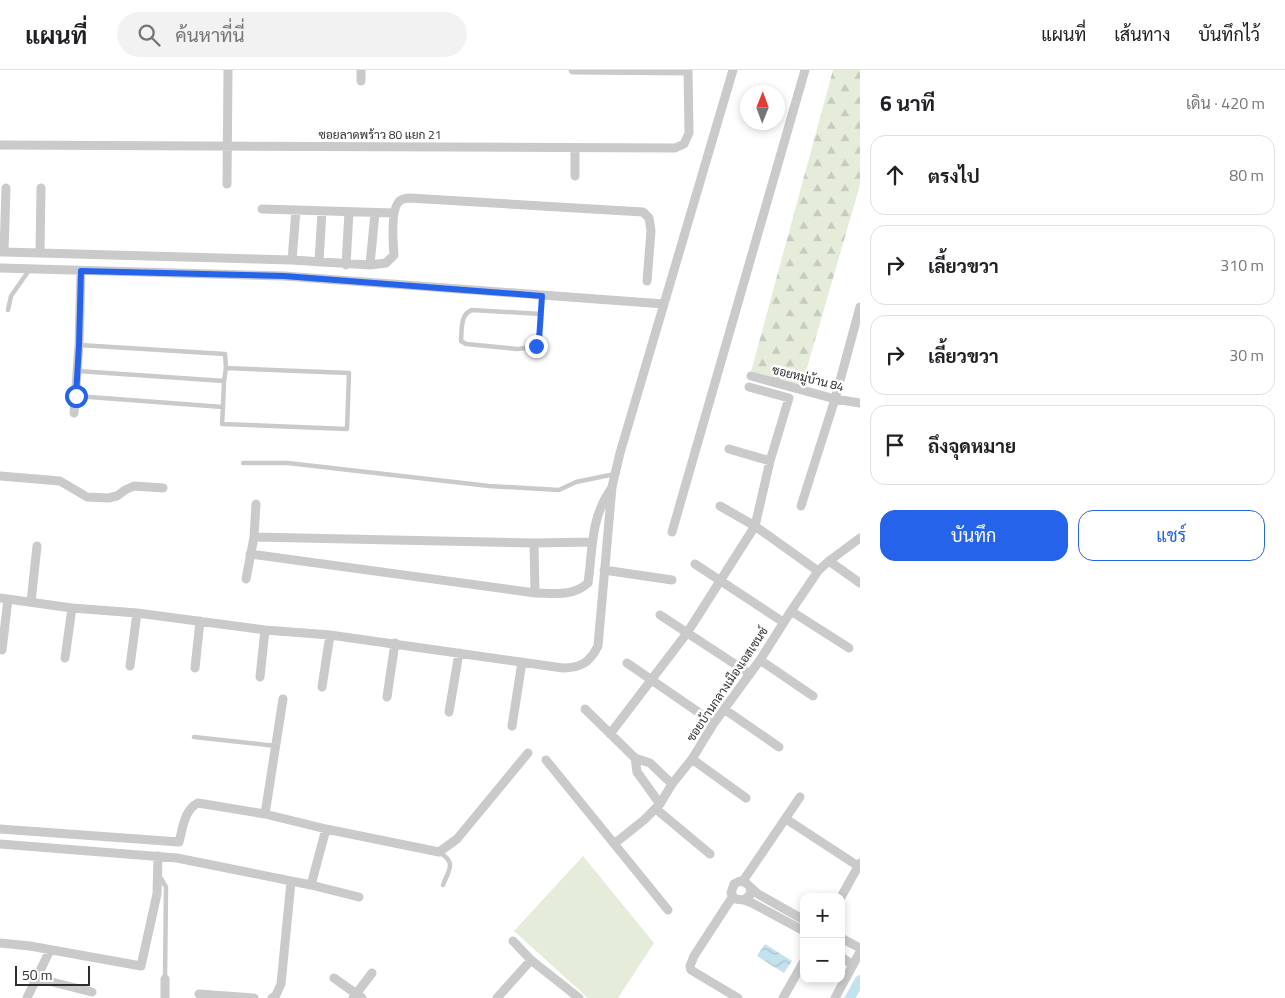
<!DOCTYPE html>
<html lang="th">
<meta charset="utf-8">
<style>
:root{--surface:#fff;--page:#f2f2f2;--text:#202124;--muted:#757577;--line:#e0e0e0;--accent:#2563eb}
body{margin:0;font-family:"Titillium Web",Sarabun,sans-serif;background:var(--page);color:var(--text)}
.controls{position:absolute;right:15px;bottom:15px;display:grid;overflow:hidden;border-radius:10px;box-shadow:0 2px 8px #0003}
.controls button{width:45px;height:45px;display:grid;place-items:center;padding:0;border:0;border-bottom:1px solid var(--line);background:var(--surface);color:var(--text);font:25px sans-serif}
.compass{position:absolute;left:740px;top:15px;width:45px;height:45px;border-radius:50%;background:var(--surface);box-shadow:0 2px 8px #0003;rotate:1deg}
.scale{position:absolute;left:15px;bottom:12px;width:75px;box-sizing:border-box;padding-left:5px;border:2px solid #2d2d2d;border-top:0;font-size:14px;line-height:18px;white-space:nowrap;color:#2d2d2d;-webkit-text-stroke:4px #fff;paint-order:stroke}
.stop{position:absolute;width:15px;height:15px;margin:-11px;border:4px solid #2563eb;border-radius:50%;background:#fff}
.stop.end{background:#2563eb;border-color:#fff;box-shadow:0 1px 5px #0008}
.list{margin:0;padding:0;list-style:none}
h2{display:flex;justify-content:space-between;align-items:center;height:65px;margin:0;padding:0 20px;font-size:21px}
h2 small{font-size:16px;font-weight:400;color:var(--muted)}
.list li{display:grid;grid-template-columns:32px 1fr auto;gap:15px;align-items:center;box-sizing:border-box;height:80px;margin:0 10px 10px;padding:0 10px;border:1px solid var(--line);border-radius:15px}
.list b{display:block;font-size:19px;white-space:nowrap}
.list em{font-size:16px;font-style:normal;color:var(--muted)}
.actions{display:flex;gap:10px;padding:15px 20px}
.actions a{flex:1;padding:11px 0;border:1px solid var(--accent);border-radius:15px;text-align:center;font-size:18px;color:var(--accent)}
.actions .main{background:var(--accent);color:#fff}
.icon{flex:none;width:28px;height:28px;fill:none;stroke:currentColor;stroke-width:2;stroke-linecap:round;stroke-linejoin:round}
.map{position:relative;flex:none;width:860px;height:928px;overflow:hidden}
header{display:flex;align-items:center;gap:30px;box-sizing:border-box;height:70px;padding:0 25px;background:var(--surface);border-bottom:1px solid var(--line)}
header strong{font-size:24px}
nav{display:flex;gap:28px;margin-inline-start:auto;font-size:18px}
.search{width:350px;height:45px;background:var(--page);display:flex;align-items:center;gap:12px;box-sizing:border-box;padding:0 18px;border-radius:28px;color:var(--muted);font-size:19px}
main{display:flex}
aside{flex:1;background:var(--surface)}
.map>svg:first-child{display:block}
.green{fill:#e6ecda}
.forest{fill:url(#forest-firs)}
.water{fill:url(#water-waves)}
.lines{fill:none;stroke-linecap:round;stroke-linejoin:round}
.canal{stroke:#c4e2ee;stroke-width:10}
.lane{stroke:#cacaca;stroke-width:4.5}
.street{stroke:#cacaca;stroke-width:9}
.route{stroke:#2563eb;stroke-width:6}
.labels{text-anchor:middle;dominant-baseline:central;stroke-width:5;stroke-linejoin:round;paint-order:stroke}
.street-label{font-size:12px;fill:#2d2d2d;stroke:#fff}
</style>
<header>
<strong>แผนที่</strong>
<div class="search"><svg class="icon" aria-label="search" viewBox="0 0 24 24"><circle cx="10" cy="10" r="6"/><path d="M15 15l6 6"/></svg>ค้นหาที่นี่</div>
<nav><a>แผนที่</a><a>เส้นทาง</a><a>บันทึกไว้</a></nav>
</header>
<main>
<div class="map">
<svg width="860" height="928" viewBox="0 0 860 928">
<defs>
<pattern id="forest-firs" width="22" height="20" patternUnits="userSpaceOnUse" patternTransform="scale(1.25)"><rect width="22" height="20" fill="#e6ecda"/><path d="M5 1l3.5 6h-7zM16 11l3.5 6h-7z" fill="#c6cbbb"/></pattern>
<pattern id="water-waves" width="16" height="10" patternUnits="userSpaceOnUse" patternTransform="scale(1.25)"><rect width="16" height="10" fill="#c4e2ee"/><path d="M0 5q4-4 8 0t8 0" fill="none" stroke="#a9c2cc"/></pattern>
</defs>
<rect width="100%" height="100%" fill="#fff"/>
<path class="green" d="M583,786L654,873L618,928H588L514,861Z"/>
<path class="forest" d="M833,0H860V115L800,322L749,309Z"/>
<path class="water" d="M765,874L792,891L784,903L757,886Z"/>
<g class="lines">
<path class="canal" d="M850,928L860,910"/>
<path class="lane" d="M8,240L11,226L30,199
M541,244L472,240C460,244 462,260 461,271L466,274L517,279L535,277L539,270L542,226
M78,301L224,311L226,298
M76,326L223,337L222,354L347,359L349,303L226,298L225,284L79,275
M223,337L224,311
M243,393H288L489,416L559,420L576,412L615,404
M194,667L276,676
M439,782C457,793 449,799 443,815
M159,805L166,817L165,909"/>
<path class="street" d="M573,0L688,1
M361,11V0
M0,75L675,78L684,74L689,63L688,0
M575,106V78
M227,114L228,0
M262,139L394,143
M0,182H4L6,118
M4,182L40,183L41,118
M40,183L292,190L370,195L386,193L394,185C393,173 390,136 401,130C402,129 407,128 409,128L643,142L649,148L651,161L647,211
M292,190L296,140
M319,192L322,141
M346,195L349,142
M370,195L375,143
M0,198L284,206L664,234
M751,306L835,329L860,333
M74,343L79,275L81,201
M729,379L770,391
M0,406L60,411L87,427L108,428L117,426L125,420L134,416L163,418
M720,436L755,456L818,501
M801,436L835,329L860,237
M672,462L805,0
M254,467L256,434
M534,473L535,523
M250,484L535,523C553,523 573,527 588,513C593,479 590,449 611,419
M829,491L860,513
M695,494L783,552
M604,500L672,510
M246,509L254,467L534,473L592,472
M0,528L72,538L137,543L265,560L330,565L563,598C581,598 590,592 598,576L612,417L620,383L733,0
M31,532L37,476
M791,541L849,578
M660,545L750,604
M2,580L8,529
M65,588L72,538
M760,590L813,626
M627,593L714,653
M130,596L137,543
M195,598L200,551
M260,607L265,560
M322,617L330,565
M387,627L395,573
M585,639L635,688L650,693L672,714
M724,639L779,677
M449,642L459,583
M512,656L522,592
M610,664L687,563L755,456L770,391L789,328L749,317
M635,688L637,702L660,734
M692,689L746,728
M546,690L668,840
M656,739L710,784
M265,744L283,629
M786,749L858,796
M0,759L179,772C183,758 184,740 198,733L265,744L326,759L439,782L457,769L528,683
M0,774L177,788L311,815L359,827
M614,774L644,750L660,734L672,714L692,689L714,653L760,590L791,541L818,501L829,491L860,468
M743,811L800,727
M311,815L326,759
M750,817L751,824L744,830L735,829L731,823L734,814L740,811L746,813L758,824L804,850
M733,826L694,886L690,896L691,900L738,928
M841,827L860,793
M744,830L752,833L804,861
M841,868L860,878
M513,871L531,890L579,928
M0,873L30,876L141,896L157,824L158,786
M841,887L853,895
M36,908L92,922
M334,908L362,928
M199,924L254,928
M27,928L50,880
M165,928V909
M272,928L276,925L281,914L291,812
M353,928L372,903
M497,928L531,890
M783,928L804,891
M835,928L860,882"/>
</g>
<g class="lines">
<path class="route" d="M76,326L79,275L81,201L284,206L542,226L539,270L536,276"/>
</g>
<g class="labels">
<g class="street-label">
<text x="380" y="64">ซอยลาดพร้าว 80 แยก 21</text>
<text transform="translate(808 308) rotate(14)">ซอยหมู่บ้าน 84</text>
<text transform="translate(727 614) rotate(-56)">ซอยบ้านกลางเมืองเอสเซนซ์</text>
</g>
</g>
</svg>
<div class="controls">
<button>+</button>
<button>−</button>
</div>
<svg class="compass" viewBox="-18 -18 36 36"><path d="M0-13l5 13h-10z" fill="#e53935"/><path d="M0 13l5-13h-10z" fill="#757577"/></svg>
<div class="scale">50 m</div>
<div class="stop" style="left:76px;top:326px"></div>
<div class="stop end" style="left:536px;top:276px"></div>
</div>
<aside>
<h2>6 นาที<small>เดิน · 420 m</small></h2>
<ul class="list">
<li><svg class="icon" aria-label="ahead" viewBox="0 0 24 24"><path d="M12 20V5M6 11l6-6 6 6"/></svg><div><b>ตรงไป</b></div><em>80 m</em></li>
<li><svg class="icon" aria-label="right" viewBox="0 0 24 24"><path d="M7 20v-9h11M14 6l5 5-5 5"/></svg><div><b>เลี้ยวขวา</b></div><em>310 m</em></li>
<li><svg class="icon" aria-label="right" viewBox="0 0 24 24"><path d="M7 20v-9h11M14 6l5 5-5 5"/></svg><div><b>เลี้ยวขวา</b></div><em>30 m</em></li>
<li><svg class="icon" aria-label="arrive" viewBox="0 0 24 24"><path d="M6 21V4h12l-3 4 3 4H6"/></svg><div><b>ถึงจุดหมาย</b></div></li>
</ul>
<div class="actions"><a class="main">บันทึก</a><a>แชร์</a></div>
</aside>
</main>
